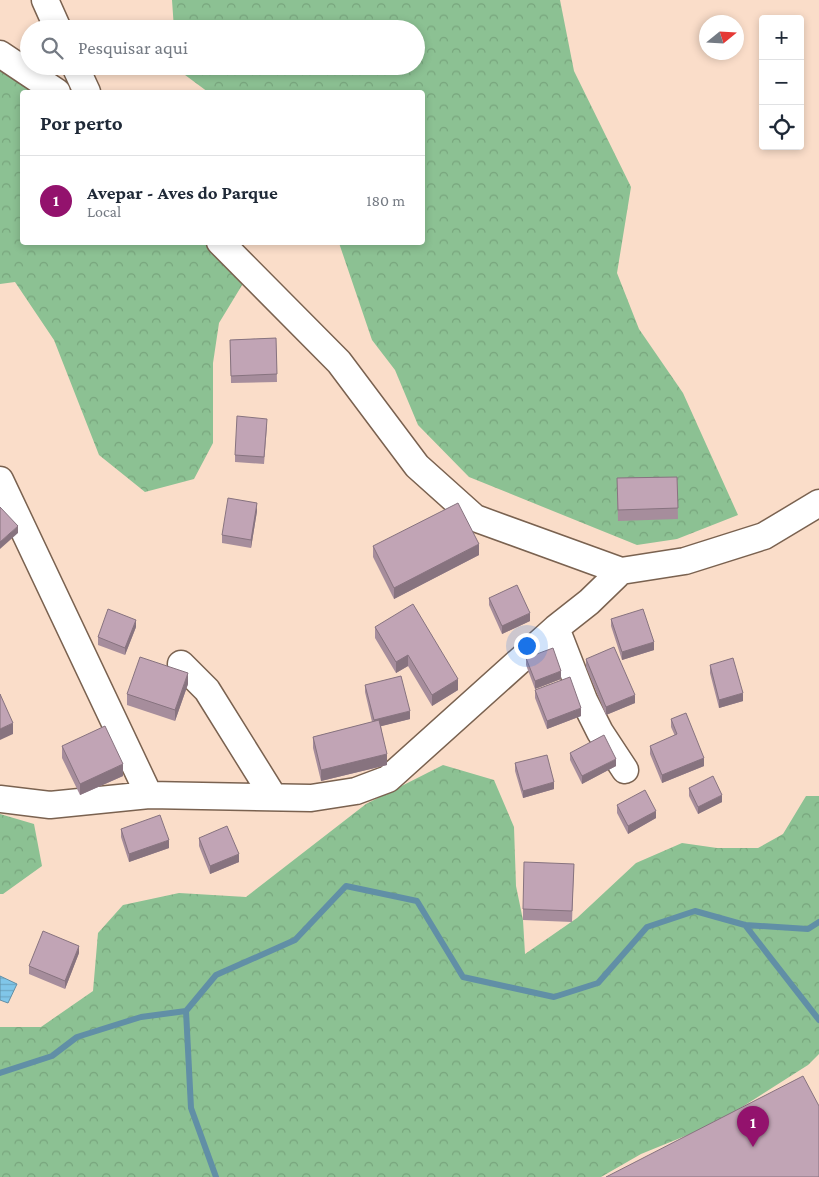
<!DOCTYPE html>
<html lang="pt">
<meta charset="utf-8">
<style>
:root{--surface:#fff;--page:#f6f6f7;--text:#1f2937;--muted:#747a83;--line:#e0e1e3;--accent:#93126d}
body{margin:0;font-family:"Crimson Pro",serif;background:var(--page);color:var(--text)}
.controls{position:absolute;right:15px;top:15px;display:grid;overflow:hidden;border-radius:5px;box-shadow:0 2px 8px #0003}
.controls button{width:45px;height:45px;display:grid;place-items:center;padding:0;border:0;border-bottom:1px solid var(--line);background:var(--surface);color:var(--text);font:25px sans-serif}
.compass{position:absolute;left:699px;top:15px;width:45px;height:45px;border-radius:50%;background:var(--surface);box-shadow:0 2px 8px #0003;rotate:72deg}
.you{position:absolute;left:526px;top:645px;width:18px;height:18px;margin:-12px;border:4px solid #fff;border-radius:50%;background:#1a73e8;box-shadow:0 0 0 8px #1a73e833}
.badge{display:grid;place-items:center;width:32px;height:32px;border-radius:50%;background:var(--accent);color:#fff;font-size:16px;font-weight:700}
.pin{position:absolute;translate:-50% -41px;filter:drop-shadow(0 1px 2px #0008)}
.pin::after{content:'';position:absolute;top:26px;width:18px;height:15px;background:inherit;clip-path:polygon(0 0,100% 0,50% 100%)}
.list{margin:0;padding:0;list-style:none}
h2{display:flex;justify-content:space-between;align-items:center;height:65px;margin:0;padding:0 20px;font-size:21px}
h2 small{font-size:16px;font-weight:400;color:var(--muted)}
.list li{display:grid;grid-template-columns:32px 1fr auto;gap:15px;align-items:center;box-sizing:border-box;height:90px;padding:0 20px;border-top:1px solid var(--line)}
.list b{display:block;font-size:19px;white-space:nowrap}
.list p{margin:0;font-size:16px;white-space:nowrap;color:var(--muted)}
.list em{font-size:16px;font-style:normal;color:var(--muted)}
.icon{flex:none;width:28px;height:28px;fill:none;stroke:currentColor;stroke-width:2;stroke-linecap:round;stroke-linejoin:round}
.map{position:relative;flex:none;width:819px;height:1177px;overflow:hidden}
.search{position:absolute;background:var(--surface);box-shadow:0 2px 8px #0003;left:20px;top:20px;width:405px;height:55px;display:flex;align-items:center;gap:12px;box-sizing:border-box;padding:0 18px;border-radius:28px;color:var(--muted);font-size:19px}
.panel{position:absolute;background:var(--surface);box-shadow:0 2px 8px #0003;left:20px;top:90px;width:405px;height:155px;border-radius:5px}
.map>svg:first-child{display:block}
.forest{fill:url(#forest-crowns)}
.water{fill:url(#water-rules);stroke:#618fa6}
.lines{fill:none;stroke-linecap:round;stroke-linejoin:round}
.stream{stroke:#618fa6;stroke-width:6}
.minor-casing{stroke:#7a6250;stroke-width:29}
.minor{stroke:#fff;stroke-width:26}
.wall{fill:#a68d9c}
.shaded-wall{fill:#87737f}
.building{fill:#c1a4b5;stroke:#87737f}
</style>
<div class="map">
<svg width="819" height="1177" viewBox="0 0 819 1177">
<defs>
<pattern id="forest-crowns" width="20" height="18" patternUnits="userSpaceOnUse" patternTransform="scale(1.25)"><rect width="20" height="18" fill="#8cc193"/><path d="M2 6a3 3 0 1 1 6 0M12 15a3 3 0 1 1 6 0" fill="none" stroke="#78a57d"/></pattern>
<pattern id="water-rules" width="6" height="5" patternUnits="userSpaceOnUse" patternTransform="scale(1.25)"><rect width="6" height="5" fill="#80c6e9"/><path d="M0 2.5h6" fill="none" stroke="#6ea9c6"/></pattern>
</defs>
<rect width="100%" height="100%" fill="#faddc9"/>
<path class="forest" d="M172,0H560L574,71L631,187L617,273L639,329L683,393L738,515L677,539L637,545L469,477L418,425L395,370L372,340L339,243L422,242V92H208L177,69V66H416V29H174Z
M0,46L71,92H22V242L221,243L250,272L219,323L213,363V443L194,479L145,492L99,455L54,340L15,282L0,284Z
M443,765L494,780L514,827L516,886L523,920L525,954L577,918L636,863L682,843L717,848H758L783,834L806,796H819V1054L808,1065L717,1123L641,1154L601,1177H0V1027H41L93,991L98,933L123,905L179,893L246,897L366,804Z
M0,814L34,824L42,866L3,894H0Z"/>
<path class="water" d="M0,976L17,984L8,1003L0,1000Z"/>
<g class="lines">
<path class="stream" d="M745,925L819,1020
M186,1011L191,1108L216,1177
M0,1073L52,1056L77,1037L141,1017L186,1011L216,975L295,940L346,886L417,901L463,977L554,997L598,983L647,927L695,911L745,925L808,929L819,922"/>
<defs>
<path id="minor" d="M45,0L58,29
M0,54L57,92
M75,66L87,92
M220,242L339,362L417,466L475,518L621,571L685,561L764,536L819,503
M0,480L149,795
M556,628L584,700L600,732L625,770
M181,664L207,690L273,796
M0,799L50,805L149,795L311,798L356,791L388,779L556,628L589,602L621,571"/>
</defs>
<use href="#minor" class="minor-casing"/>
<use href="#minor" class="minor"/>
</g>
<path class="wall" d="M276,338L277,382L231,383L230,340Z
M267,426L264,464L235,462V455Z
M677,477L678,519L618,521L617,478Z
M257,511L251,548L222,543V535Z
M373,546L479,555L394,599L373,557Z
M489,598L530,621L502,634L489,605Z
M611,619L654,650L622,660L611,626Z
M136,627L125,655L98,645V637Z
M375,627L458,690L432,706L408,666L396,673L375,638Z
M526,658L561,679L535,689L526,665Z
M586,659L635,703L606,715L586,667Z
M710,665L743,701L719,708L710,673Z
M188,684L175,721L127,705V694Z
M365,685L410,719L381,726L387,765L321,781L313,748V737L372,722L365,692Z
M535,690L581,716L547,729L535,698Z
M671,719L704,766L662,783L650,754V746L675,736L671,727Z
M62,746L123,776L80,795L62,758Z
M570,753L616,766L582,784L570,760Z
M515,763L554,789L523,798L515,771Z
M689,788L722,802L698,814L689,796Z
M617,805L656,818L628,834L617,813Z
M121,829L169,848L129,862L121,837Z
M199,838L239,862L210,874L199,846Z
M574,864L572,922L523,920V909Z
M79,953L65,989L29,974V966Z"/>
<path class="shaded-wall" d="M257,503V511L251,548V540Z
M18,526V533L0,549V542Z
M479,544V555L394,599V588Z
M530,613V621L502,634V626Z
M136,620V627L125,655V648Z
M654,642V650L622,660V652Z
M408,655V666L396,673V662Z
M561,671V679L535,689V681Z
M188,673V684L175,721V710Z
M458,679V690L432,706V695Z
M743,693V701L719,708V700Z
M635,695V703L606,715V707Z
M581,708V716L547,729V721Z
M410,711V719L374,728V720Z
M13,723V734L0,740V729Z
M387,754V765L321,781V770Z
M704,758V766L662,783V775Z
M616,759V766L582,784V776Z
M123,764V776L80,795V784Z
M554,782V789L523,798V791Z
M722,795V802L698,814V807Z
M656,811V818L628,834V826Z
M169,840V848L129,862V854Z
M239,854V862L210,874V866Z
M79,946V953L65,989V981Z"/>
<path class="building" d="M276,338L277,374L231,376L230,340Z
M237,416L267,419L264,457L235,455Z
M677,477L678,508L618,510L617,478Z
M228,498L257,503L251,540L222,535Z
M458,503L479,544L394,588L373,546Z
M0,507L18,526L0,542Z
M517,585L530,613L502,626L489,598Z
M413,604L458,679L432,695L408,655L396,662L375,627Z
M108,609L136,620L125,648L98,637Z
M643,609L654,642L622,652L611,619Z
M614,647L635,695L606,707L586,659Z
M553,648L561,671L535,681L526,658Z
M140,657L188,673L175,710L127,694Z
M733,658L743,693L719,700L710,665Z
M401,676L410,711L374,720L365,685Z
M570,677L581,708L547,721L535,690Z
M0,694L13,723L0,729Z
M686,713L704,758L662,775L650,746L677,734L671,719Z
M379,720L387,754L321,770L313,737Z
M105,726L123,764L80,784L62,746Z
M604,735L616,759L582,776L570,753Z
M547,755L554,782L523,791L515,763Z
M713,776L722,795L698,807L689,788Z
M645,790L656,811L628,826L617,805Z
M160,815L169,840L129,854L121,829Z
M227,826L239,854L210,866L199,838Z
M524,862L574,864L572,911L523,909Z
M43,931L79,946L65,981L29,966Z
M803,1076L819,1106V1177H606Z"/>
</svg>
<div class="controls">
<button>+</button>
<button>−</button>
<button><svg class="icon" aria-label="locate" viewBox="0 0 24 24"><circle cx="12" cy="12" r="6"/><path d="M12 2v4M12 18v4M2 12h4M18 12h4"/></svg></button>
</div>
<svg class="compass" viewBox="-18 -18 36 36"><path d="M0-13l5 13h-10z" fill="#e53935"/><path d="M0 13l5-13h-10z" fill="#747a83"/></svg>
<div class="you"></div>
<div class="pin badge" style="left:753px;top:1147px">1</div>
<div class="search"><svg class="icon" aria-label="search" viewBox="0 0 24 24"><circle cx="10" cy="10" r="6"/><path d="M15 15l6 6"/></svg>Pesquisar aqui</div>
<section class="panel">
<h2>Por perto<small></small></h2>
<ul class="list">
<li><span class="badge">1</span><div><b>Avepar - Aves do Parque</b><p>Local</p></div><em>180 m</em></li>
</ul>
</section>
</div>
